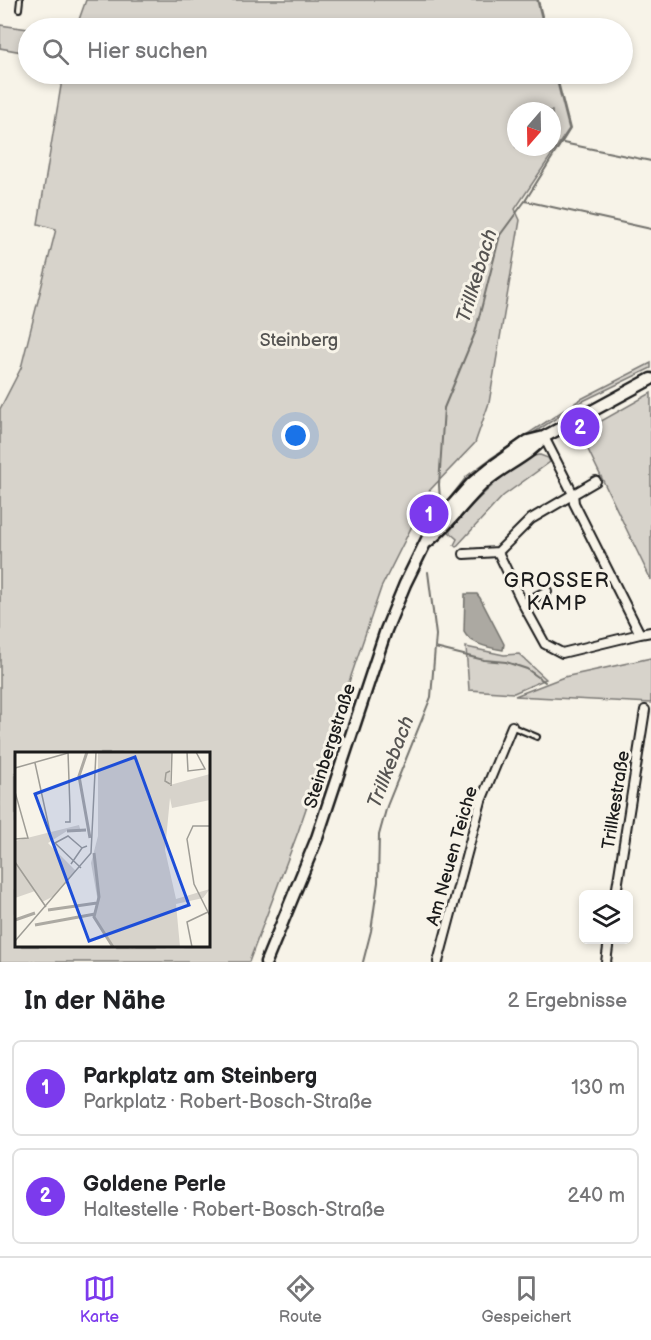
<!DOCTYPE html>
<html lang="de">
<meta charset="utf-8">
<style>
:root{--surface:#fff;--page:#f6f6f6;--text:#202124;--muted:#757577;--line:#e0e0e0;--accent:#7c3aed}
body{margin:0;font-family:"Balsamiq Sans",sans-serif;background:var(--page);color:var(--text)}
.controls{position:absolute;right:18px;bottom:18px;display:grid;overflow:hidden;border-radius:9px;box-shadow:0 3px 9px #0003}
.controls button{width:54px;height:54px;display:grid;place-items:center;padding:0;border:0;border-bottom:2px solid var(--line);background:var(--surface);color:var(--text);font:30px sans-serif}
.compass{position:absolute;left:507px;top:102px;width:54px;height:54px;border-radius:50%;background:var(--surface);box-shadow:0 3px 9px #0003;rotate:200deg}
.you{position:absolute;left:296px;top:436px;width:21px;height:21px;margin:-15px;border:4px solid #fff;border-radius:50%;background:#1a73e8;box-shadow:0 0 0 9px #1a73e833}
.badge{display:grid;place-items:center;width:39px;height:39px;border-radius:50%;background:var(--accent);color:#fff;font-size:20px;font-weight:700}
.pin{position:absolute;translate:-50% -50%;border:3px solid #fff;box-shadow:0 2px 6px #0006}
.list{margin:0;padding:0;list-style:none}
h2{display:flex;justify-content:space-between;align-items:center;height:78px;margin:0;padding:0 24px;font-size:26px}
h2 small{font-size:20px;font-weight:400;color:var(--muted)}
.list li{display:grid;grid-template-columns:39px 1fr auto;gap:18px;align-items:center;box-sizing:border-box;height:96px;margin:0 12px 12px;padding:0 12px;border:2px solid var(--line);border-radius:9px}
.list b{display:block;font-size:22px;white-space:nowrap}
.list p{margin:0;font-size:20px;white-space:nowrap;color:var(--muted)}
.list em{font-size:20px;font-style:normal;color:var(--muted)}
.icon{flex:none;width:33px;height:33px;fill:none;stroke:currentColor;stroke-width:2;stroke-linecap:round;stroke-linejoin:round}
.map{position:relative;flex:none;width:651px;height:962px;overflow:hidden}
.search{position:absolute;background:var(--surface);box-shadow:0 3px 9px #0003;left:18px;right:18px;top:18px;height:66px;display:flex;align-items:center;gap:15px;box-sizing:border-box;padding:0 21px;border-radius:33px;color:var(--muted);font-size:22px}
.sheet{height:294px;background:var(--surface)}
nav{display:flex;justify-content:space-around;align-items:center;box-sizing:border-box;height:84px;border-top:2px solid var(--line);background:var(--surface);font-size:16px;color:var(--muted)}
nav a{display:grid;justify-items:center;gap:3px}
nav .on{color:var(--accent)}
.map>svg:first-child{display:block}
.green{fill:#d7d3cb;stroke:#7a7874;stroke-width:1.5;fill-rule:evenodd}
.water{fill:#aca9a2;stroke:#72716c;stroke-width:1.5}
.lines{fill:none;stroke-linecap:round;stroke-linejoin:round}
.stream{stroke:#72716c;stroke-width:2}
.service-casing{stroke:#1c1c1c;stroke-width:8}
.minor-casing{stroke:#1c1c1c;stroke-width:12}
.secondary-casing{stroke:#1c1c1c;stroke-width:15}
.service{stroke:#f7f3e8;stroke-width:4}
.minor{stroke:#f7f3e8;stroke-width:8}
.secondary{stroke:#f7f3e8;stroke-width:10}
.labels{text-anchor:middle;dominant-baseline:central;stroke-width:6;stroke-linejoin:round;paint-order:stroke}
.park-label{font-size:18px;fill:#545351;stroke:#f7f3e8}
.street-label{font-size:18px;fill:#1c1c1c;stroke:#f7f3e8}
.water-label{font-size:20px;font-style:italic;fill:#565452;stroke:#f7f3e8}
.neighbourhood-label{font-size:20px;letter-spacing:1.5px;fill:#1c1c1c;stroke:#f7f3e8}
.inset-river{fill:none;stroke:#aca9a2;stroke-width:3}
.inset-road{fill:none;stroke:#9f9d96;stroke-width:1.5}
.view{fill:#1d4ed8;fill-opacity:0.15;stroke:#1d4ed8;stroke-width:3}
.inset-edge{fill:none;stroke:#1c1c1c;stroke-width:3}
</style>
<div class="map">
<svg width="651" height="962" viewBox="0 0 651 962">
<rect width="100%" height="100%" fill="#f7f3e8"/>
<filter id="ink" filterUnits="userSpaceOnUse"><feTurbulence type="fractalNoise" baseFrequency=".0167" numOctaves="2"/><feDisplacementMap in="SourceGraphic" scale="12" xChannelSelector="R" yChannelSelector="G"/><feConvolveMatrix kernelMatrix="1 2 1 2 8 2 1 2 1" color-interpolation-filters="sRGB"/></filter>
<g filter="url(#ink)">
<path class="green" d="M86,0H537L544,28H76Z
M0,25L28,29V53L0,48Z
M63,74H555L569,129L515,209L520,220L489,403L475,443L430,490L381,588L298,832L249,962H0V409L21,368L56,229L38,224ZM516,111H552V147H516ZM16,754H208V946H16Z
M651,363V368L581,402L501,454L443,510L442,508L467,476L491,458L581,399Z
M651,393V580L580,433Z
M540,455L548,458L550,462L503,496L456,547L454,545L457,539L449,532C464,512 516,457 540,455Z
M466,647L504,655L519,654L546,679L514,693L469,690Z
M651,658V703L515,696L564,677Z"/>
<path class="water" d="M465,594H477L480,598L504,644L503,650C489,648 470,644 464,632Z"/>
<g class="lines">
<path class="stream" d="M538,0L545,28
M563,143L651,161
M525,201L651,229
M440,501L439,485L444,408L475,333L500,235L525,201L570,129L556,74
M435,648L484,660L506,662L527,669L545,682
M363,962L371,931L378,882L379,835L387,806L431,697L436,635L428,572"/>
<defs>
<path id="service" d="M19,9L20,0
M513,727L537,737"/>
<path id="minor" d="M498,552L531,519L596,481
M464,554L498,552L523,604L545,644L562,653L640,634L574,503L573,494L544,437
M523,604L547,591
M640,634L651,632
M616,894L645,710
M438,962L481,801L512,726
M606,962L609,940"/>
<path id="secondary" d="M427,542C449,525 464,501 485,482C504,465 528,457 544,437
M266,962L317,838L386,630L405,584L433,527L472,483L490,468L528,441L544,437L651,379"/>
</defs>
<use href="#service" class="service-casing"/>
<use href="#minor" class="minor-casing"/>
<use href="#secondary" class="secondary-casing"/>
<use href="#service" class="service"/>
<use href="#minor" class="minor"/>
<use href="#secondary" class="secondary"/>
</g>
</g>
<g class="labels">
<g class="park-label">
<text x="299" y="340">Steinberg</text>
</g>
<g class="street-label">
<text transform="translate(330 746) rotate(-72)">Steinbergstraße</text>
<text transform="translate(616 800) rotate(-81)">Trillkestraße</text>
<text transform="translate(452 856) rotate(-74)">Am Neuen Teiche</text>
</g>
<g class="water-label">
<text transform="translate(477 276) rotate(-73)">Trillkebach</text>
<text transform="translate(391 762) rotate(-69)">Trillkebach</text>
</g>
<g class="neighbourhood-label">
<text x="557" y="581">GROSSER<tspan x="557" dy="23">KAMP</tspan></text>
</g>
</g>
<g transform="translate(15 752)">
<rect width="195" height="195" fill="#f7f3e8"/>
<path d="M83,0H156L155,33L195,22V48L157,56L155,46L150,98L161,147L195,137L188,146L161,152L165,195H98L80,165L83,150L76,111L83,84ZM64,73L66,80L52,79L33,91L61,119L39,144L27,150L20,139L0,146V89Z" fill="#d7d3cb"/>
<path class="inset-river" d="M72,0L64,24L75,86M52,79L71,78M79,101L84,145L79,165L98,195M33,158L82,151M0,168L20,161M20,173L80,162"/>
<path class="inset-road" d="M172,0L173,19L190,17L181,0M20,11L35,80M0,16L53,1M155,19L151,21L150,29L155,32M156,34L157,0M0,40L13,86L0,87M50,70H55V57L53,0M195,74H178L172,87L179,132L195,164M0,110L31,155M56,112L67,96M66,116L40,91L53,84L67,96L72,94M0,189L76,101L81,0M177,195L172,170L193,160"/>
<path class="view" d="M120,5L174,153L74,189L20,42Z"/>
<rect width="195" height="195" class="inset-edge"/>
</g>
</svg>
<div class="controls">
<button><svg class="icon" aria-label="layers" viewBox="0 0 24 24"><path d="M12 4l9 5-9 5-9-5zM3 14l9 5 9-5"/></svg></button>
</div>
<svg class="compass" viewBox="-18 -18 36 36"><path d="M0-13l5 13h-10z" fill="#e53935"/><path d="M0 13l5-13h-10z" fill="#757577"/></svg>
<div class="you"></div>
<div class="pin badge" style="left:429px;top:514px">1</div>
<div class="pin badge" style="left:580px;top:427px">2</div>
<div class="search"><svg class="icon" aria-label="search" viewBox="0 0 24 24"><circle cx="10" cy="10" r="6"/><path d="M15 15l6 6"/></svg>Hier suchen</div>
</div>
<section class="sheet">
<h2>In der Nähe<small>2 Ergebnisse</small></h2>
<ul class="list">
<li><span class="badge">1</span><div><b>Parkplatz am Steinberg</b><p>Parkplatz · Robert-Bosch-Straße</p></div><em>130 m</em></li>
<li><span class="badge">2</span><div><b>Goldene Perle</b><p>Haltestelle · Robert-Bosch-Straße</p></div><em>240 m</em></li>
</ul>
</section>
<nav>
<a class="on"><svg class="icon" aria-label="map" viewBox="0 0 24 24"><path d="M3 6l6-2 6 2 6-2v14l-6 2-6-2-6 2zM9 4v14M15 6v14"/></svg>Karte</a>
<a><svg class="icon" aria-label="directions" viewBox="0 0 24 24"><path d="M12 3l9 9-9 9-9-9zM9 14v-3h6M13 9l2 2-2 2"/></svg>Route</a>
<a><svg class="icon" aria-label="saved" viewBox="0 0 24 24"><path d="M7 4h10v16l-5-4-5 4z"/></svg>Gespeichert</a>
</nav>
